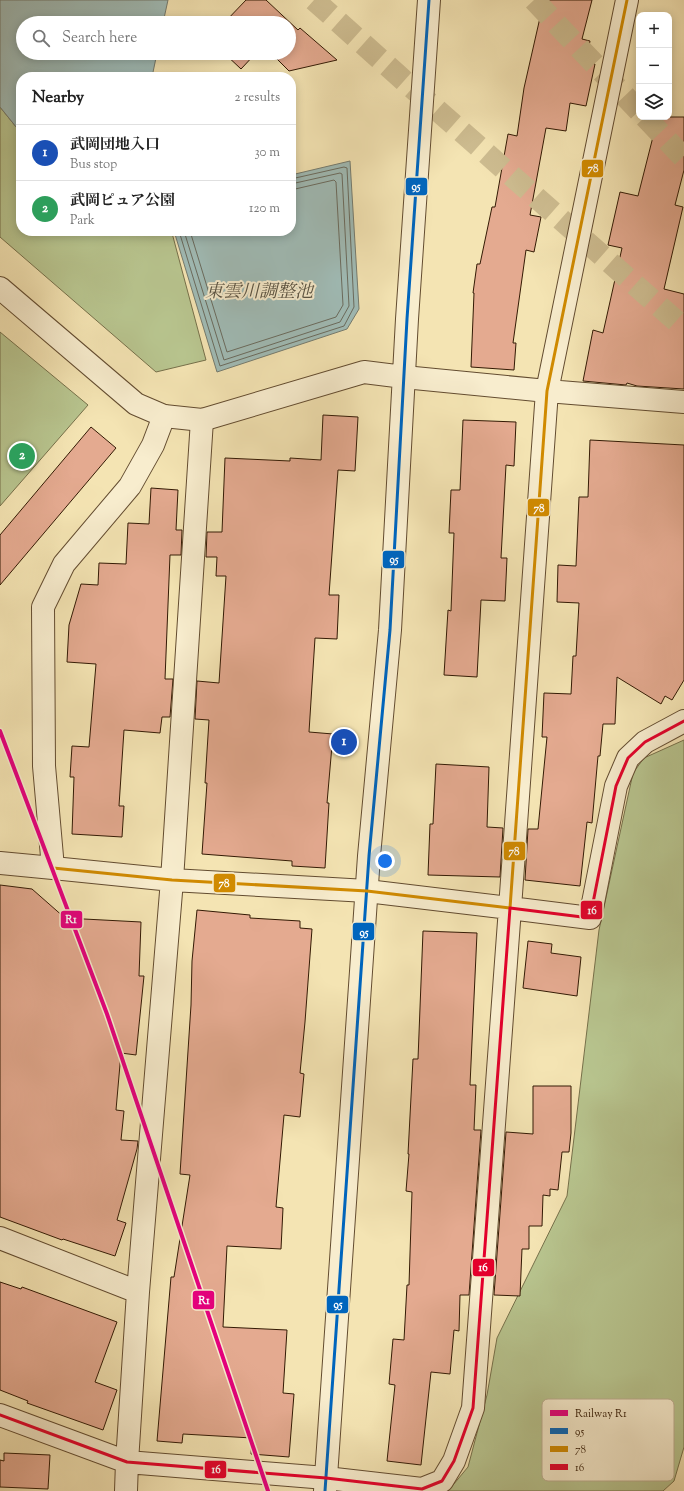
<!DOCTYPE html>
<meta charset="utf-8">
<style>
:root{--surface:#fff;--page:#f6f6f6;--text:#222;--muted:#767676;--line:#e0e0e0;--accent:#0f766e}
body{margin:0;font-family:"Sorts Mill Goudy","Noto Serif JP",serif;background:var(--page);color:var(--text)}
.controls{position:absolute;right:12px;top:12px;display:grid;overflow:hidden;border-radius:8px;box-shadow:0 2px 10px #0003}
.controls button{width:36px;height:36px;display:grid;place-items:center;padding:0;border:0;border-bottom:1px solid var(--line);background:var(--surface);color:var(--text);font:20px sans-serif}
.you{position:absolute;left:385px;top:861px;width:14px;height:14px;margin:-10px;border:3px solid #fff;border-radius:50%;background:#1a73e8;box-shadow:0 0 0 6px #1a73e833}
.badge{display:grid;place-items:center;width:26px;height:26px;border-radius:50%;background:var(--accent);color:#fff;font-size:13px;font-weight:700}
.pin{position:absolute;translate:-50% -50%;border:2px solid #fff;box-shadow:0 1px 4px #0006}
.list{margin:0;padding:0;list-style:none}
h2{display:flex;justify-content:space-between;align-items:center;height:52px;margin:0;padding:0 16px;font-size:17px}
h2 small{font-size:13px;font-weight:400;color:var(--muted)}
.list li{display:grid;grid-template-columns:26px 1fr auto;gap:12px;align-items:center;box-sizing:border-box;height:56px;padding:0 16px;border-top:1px solid var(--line)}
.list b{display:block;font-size:15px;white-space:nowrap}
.list p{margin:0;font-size:13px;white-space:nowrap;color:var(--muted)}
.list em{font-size:13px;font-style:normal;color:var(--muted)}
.icon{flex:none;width:22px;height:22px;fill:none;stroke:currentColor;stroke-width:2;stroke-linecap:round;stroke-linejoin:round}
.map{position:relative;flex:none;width:684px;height:1491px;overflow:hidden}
.search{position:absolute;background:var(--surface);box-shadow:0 2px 10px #0003;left:16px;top:16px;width:280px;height:44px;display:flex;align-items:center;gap:10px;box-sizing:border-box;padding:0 14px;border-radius:22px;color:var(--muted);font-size:15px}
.panel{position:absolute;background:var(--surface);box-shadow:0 2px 10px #0003;left:16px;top:72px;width:280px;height:164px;border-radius:16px}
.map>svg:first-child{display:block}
.green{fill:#b8c58f;stroke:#76704a}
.water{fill:#a0bcb7;stroke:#747b6f}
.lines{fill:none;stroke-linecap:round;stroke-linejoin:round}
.shore{stroke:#6a6b5e;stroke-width:1}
.building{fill:#e4aa90;stroke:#331a04}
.trunk-tunnel{stroke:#cdbc90;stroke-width:22;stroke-dasharray:22 11;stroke-linecap:butt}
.motorway-tunnel{stroke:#cdbc90;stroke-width:22;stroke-dasharray:22 11;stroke-linecap:butt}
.minor-casing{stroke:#634c30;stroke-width:24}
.tertiary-casing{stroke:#634c30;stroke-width:24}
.minor{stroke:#f8edce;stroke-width:22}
.tertiary{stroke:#f8edce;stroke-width:22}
.bus-1-casing{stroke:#f8edce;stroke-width:6}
.bus-2-casing{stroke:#f8edce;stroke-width:6}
.bus-3-casing{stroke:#f8edce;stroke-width:6}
.bus-1{stroke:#0065bd;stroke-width:3}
.bus-2{stroke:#d08a01;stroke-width:3}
.bus-3{stroke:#e4002b;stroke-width:3}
.rail-1-casing{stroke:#f8edce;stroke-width:7}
.rail-1{stroke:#e5007d;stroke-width:4}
.labels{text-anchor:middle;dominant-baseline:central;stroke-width:4;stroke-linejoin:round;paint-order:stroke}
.water-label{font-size:18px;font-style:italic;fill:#595343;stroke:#f8edce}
.key{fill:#f8edce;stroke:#bdae91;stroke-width:1}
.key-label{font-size:11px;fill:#331a04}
.line-badge{stroke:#f8edce;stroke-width:1.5}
.badge-label{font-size:11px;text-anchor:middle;font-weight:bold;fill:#fff}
</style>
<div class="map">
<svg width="684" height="1491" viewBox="0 0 684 1491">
<rect width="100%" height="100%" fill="#f4e4b3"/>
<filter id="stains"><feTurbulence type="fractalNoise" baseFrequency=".005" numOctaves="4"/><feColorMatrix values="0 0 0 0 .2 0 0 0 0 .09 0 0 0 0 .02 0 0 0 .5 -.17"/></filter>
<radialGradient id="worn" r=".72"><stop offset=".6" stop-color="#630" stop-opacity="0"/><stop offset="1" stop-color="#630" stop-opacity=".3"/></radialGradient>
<path class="green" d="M0,107L21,133V231H166L172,233L206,360L156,372L0,237Z
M0,332L88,405L0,506Z
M684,740V1447L674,1481L663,1491H448L468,1467L487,1395L497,1338L567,1196L599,930L633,773L644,758Z"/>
<path class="water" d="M0,0H168L163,23H23V53H157L152,77H21V133L0,107Z
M350,161L359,309L347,329L217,372L174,231H291V175Z"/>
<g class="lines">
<path class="shore" d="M179,231L220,366L344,326L354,307L347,168L344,167L291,179
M184,231L224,360L340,322L349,306L342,174L340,173L291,184
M190,231L227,352L336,317L343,305L336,182L334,180L291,190"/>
</g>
<path class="building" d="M246,0H266L298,30L300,28L337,60L289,71L271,53H289V23H224Z
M544,0H592L582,39L590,41L586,62L595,64L586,106L570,103L566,131L546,128L530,215L541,217L534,252L526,250L513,343H516L514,370L471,367L474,293H473L477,264H480L492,207H495L508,134L517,136L524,88Z
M224,53H256L241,69Z
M658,117H684V170L675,205L683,207L664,289L684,294V389L637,386L627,383L626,385L583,381L593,330L603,333L622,248L608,245L620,192L638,196Z
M323,415L358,417L355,471L338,470L329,595H339L337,639L315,638L309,732L333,734L327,803H329L325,868L292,866V861L202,854L207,783H205L209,720L195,719L197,681L219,683L226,576H216L217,557H206L207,532H222L225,458L290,461V458L321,460Z
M463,420L516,422L514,466L506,465L501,558H507L505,601L481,600L477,677L444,675L448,610L451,611L454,533H449L451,490H460Z
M91,427L116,448L0,585V535Z
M590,440L684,445V680L672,700L665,696L661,704L617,677L615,724H603L600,756H598L592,823L587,822L580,886L525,880L528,829H538L547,737H542L544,693L571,694L573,656H576L579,603L557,602L558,565L576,566L579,497H588Z
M151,488L178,490L176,530H182L181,555H170L165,679H173L170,717H162L160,733L124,730L119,806H124L122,837L72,834L74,777H70L72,746L89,747L96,664L67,662L69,625L81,584L98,585L99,563L126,564L128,523L149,524Z
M436,764L489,767L487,827L503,828L500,877L428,875L430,824H433Z
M0,885L32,889L65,918L141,922L139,976H144L136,1055L121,1053L116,1110L124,1111L121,1140L138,1141L137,1149L117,1220L126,1223L115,1256L63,1239L62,1240L0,1217Z
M197,910L250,915V918L300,921V928L312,929L305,1022L300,1073L304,1074L300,1117L284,1115L276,1207L283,1208L281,1249L227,1246L223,1327L287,1330L283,1393L294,1394L289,1457L251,1454L252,1438L183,1434L182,1443L157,1441L171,1277H174L190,1175L180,1174L191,1005L192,961Z
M423,931L477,933L470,1085H476L474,1130H481L469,1295H460L459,1331L454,1330L450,1374L431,1372L421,1465L387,1461L395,1385L389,1384L393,1339L404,1340L407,1285H409L412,1192L406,1191L409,1154H408L413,1059H418Z
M528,941L552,944L551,953L581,957L577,996L523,988Z
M533,1086H571V1133L569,1152H562L558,1190L550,1189V1196L543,1195L542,1226H529V1249H522L520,1296L494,1295L506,1132L533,1134Z
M0,1282L21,1289L22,1287L117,1322L95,1382L117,1390L103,1430L27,1403L28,1401L0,1390Z
M4,1453L50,1455L48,1489L0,1487V1460L4,1461Z"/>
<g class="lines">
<path class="trunk-tunnel" d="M314,0L410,86L684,328"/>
<path class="motorway-tunnel" d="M534,0L639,111
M645,117L684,158"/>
<defs>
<path id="minor" d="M404,377L547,391L684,402
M0,863L53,868L44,766L43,607L64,564L130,486L153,445L164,416
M53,868L172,880L367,891L510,908L547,391L627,0
M0,1238L138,1292L127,1462L126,1491
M138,1292L172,880L202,420
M0,1415L127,1462L326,1478L422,1489L442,1481L454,1461L473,1408L510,908L590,918L616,786L628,758L645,742L684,721"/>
<path id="tertiary" d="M0,288L136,404L164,416L202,420L364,372L404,377
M325,1491L369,856L390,630L407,319L429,0"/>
</defs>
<use href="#minor" class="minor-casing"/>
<use href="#tertiary" class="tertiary-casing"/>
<use href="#minor" class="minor"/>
<use href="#tertiary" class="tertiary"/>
<defs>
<path id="bus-1" d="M325,1491L369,856L390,630L407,319L429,0"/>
<path id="bus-2" d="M53,868L172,880L367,891L510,908L547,391L627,0"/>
<path id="bus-3" d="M0,1415L127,1462L326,1478L422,1489L442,1481L454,1461L473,1408L510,908L590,918L616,786L628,758L645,742L684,721"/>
</defs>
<use href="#bus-1" class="bus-1-casing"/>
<use href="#bus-2" class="bus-2-casing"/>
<use href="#bus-3" class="bus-3-casing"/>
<use href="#bus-1" class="bus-1"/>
<use href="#bus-2" class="bus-2"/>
<use href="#bus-3" class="bus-3"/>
<defs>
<path id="rail-1" d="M0,731L107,1014L268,1491"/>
</defs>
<use href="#rail-1" class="rail-1-casing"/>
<use href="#rail-1" class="rail-1"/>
</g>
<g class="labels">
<g class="water-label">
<text x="259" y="293">東雲川調整池</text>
</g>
</g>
<rect x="542" y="1399" width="132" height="82" rx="6" class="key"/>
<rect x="550" y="1410" width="18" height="6" fill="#e5007d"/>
<rect x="550" y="1428" width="18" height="6" fill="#0065bd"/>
<rect x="550" y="1446" width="18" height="6" fill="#d08a01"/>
<rect x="550" y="1464" width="18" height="6" fill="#e4002b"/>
<g class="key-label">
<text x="575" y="1417">Railway R1</text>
<text x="575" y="1435">95</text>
<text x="575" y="1453">78</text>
<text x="575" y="1471">16</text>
</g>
<g class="line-badge">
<rect x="581" y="159" width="23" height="19" rx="4" fill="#d08a01"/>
<rect x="405" y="177" width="23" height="19" rx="4" fill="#0065bd"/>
<rect x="527" y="498" width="23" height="19" rx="4" fill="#d08a01"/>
<rect x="382" y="550" width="23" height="19" rx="4" fill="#0065bd"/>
<rect x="503" y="841" width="23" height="20" rx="4" fill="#d08a01"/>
<rect x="213" y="873" width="23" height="20" rx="4" fill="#d08a01"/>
<rect x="580" y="900" width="23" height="20" rx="4" fill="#e4002b"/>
<rect x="60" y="910" width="23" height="19" rx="4" fill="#e5007d"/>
<rect x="352" y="922" width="23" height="19" rx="4" fill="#0065bd"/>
<rect x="472" y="1258" width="23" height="19" rx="4" fill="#e4002b"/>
<rect x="192" y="1290" width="23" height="20" rx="4" fill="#e5007d"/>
<rect x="326" y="1295" width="23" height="19" rx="4" fill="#0065bd"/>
<rect x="204" y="1460" width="23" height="19" rx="4" fill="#e4002b"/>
</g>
<g class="badge-label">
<text x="593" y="172">78</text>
<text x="416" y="190">95</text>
<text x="539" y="512">78</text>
<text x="394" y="563">95</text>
<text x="514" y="855">78</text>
<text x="224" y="887">78</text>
<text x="592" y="914">16</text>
<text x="71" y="923">R1</text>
<text x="364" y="936">95</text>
<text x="483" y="1271">16</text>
<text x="204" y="1304">R1</text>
<text x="338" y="1308">95</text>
<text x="216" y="1473">16</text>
</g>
<rect width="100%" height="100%" filter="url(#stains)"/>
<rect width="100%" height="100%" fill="url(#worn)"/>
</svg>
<div class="controls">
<button>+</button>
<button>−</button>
<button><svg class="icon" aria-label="layers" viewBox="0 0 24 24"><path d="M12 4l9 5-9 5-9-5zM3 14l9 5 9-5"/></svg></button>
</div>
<div class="you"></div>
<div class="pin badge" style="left:344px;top:742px;background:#1a4fb4">1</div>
<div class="pin badge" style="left:22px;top:456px;background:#2e9e5b">2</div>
<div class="search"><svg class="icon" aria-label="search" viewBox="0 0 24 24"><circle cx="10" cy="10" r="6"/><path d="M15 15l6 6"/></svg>Search here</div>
<section class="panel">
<h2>Nearby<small>2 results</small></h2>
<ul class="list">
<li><span class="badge" style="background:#1a4fb4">1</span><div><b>武岡団地入口</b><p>Bus stop</p></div><em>30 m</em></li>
<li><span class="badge" style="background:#2e9e5b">2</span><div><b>武岡ピュア公園</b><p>Park</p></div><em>120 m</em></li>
</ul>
</section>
</div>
